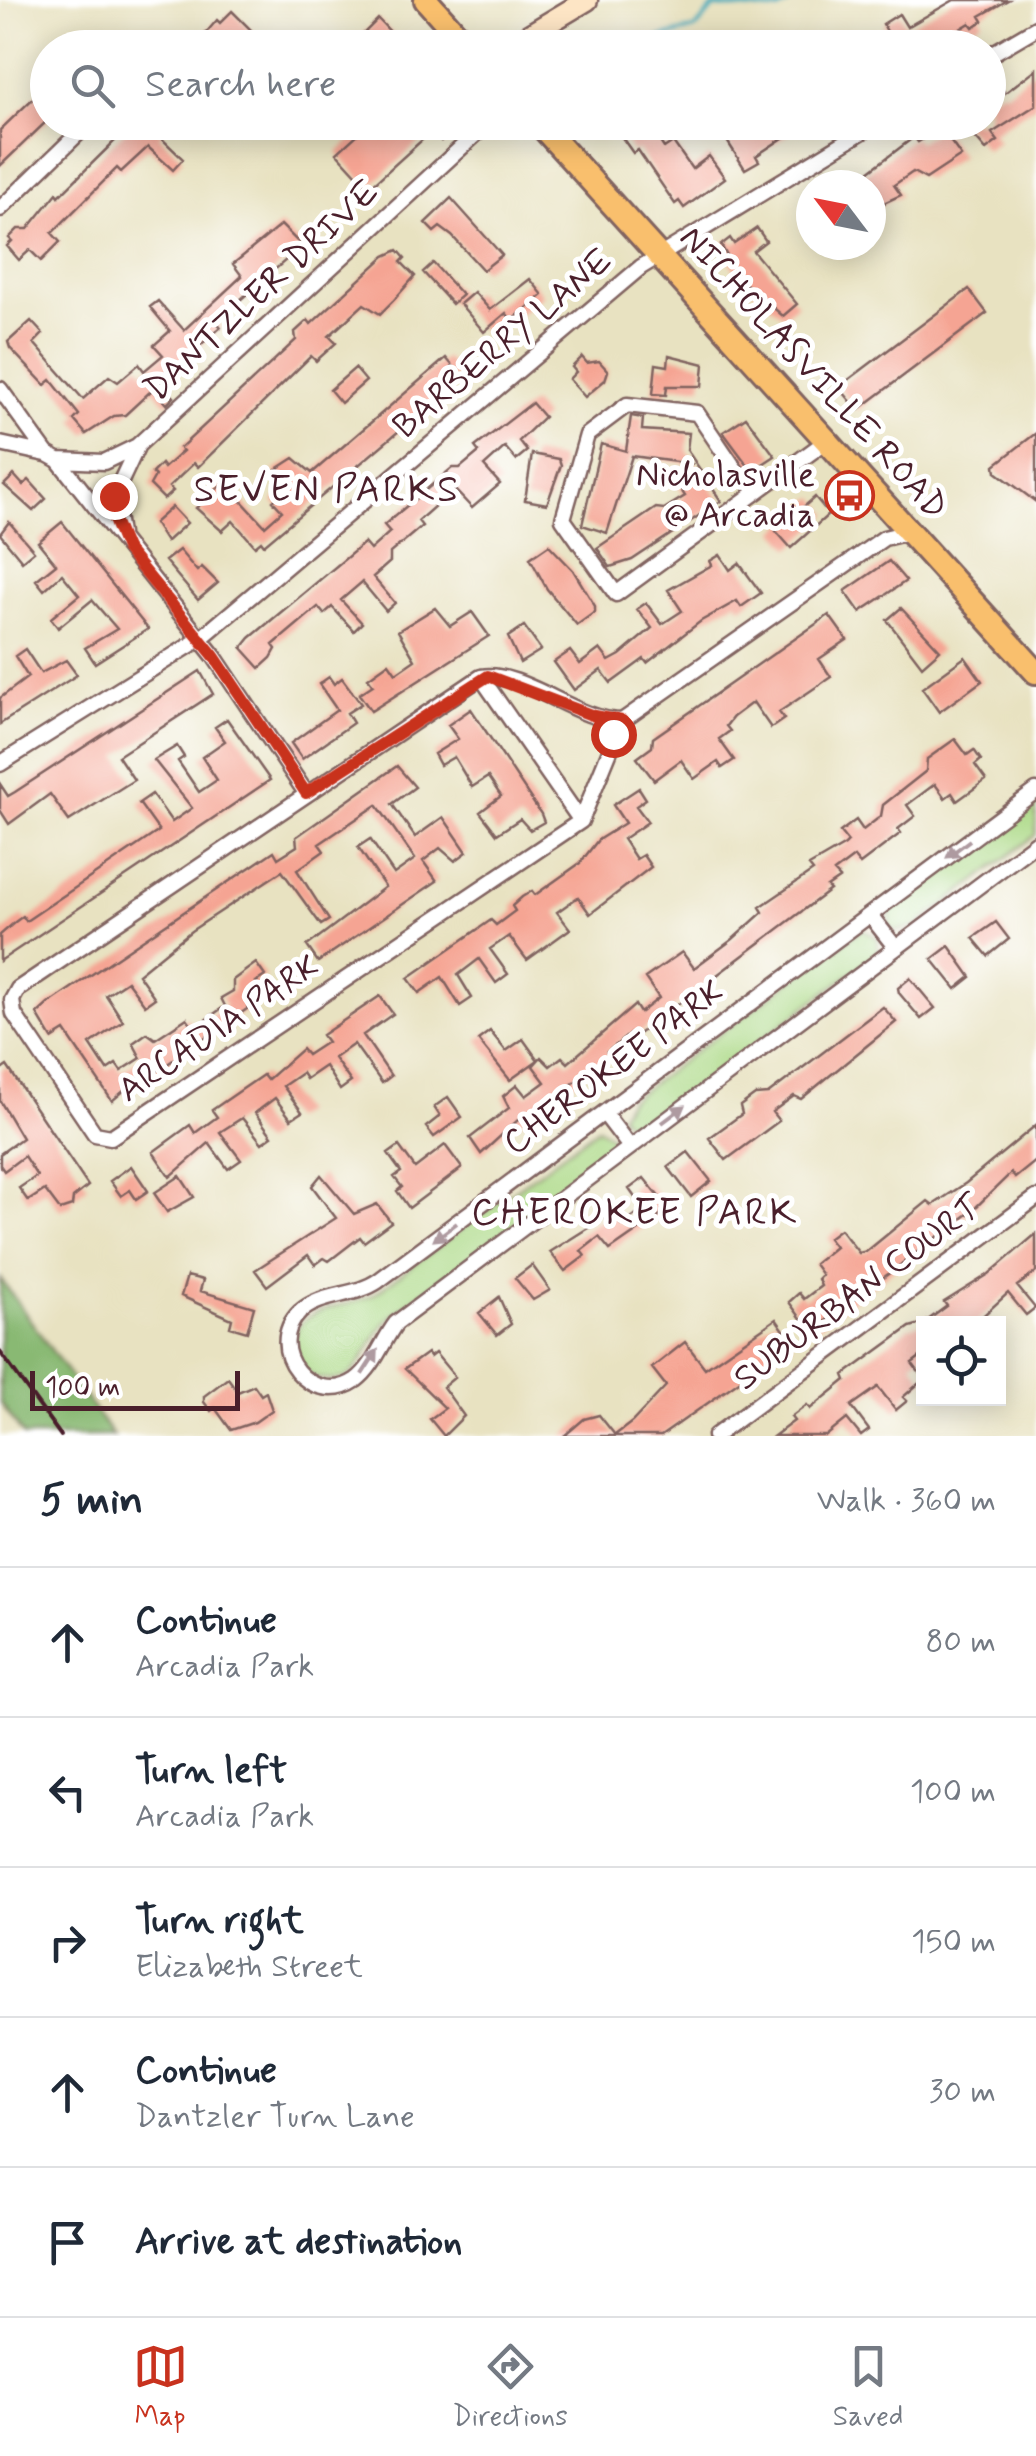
<!DOCTYPE html>
<meta charset="utf-8">
<style>
:root{--surface:#fff;--page:#f2f2f3;--text:#1f2937;--muted:#747a83;--line:#e0e1e3;--accent:#c8321e}
body{margin:0;font-family:Mynerve,sans-serif;background:var(--page);color:var(--text)}
.controls{position:absolute;right:30px;bottom:30px;display:grid;overflow:hidden;border-radius:0px;box-shadow:0 5px 25px #0003}
.controls button{width:90px;height:90px;display:grid;place-items:center;padding:0;border:0;border-bottom:2px solid var(--line);background:var(--surface);color:var(--text);font:50px sans-serif}
.compass{position:absolute;left:796px;top:170px;width:90px;height:90px;border-radius:50%;background:var(--surface);box-shadow:0 5px 25px #0003;rotate:302deg}
.scale{position:absolute;left:30px;bottom:25px;width:210px;box-sizing:border-box;padding-left:10px;border:5px solid #4a1f2b;border-top:0;font-size:28px;line-height:35px;white-space:nowrap;color:#4a1f2b;-webkit-text-stroke:8px #fff;paint-order:stroke}
.stop{position:absolute;width:30px;height:30px;margin:-22px;border:8px solid #c8321e;border-radius:50%;background:#fff}
.stop.end{background:#c8321e;border-color:#fff;box-shadow:0 2px 10px #0008}
.list{margin:0;padding:0;list-style:none}
h2{display:flex;justify-content:space-between;align-items:center;height:130px;margin:0;padding:0 40px;font-size:42px}
h2 small{font-size:32px;font-weight:400;color:var(--muted)}
.list li{display:grid;grid-template-columns:65px 1fr auto;gap:30px;align-items:center;box-sizing:border-box;height:150px;padding:0 40px;border-top:2px solid var(--line)}
.list b{display:block;font-size:38px;white-space:nowrap}
.list p{margin:0;font-size:32px;white-space:nowrap;color:var(--muted)}
.list em{font-size:32px;font-style:normal;color:var(--muted)}
.icon{flex:none;width:55px;height:55px;fill:none;stroke:currentColor;stroke-width:2;stroke-linecap:round;stroke-linejoin:round}
.map{position:relative;flex:none;width:1036px;height:1436px;overflow:hidden}
.search{position:absolute;background:var(--surface);box-shadow:0 5px 25px #0003;left:30px;right:30px;top:30px;height:110px;display:flex;align-items:center;gap:25px;box-sizing:border-box;padding:0 35px;border-radius:55px;color:var(--muted);font-size:38px}
.sheet{height:880px;background:var(--surface)}
nav{display:flex;justify-content:space-around;align-items:center;box-sizing:border-box;height:140px;border-top:2px solid var(--line);background:var(--surface);font-size:28px;color:var(--muted)}
nav a{display:grid;justify-items:center;gap:5px}
nav .on{color:var(--accent)}
.map>svg:first-child{display:block}
.green{fill:#acd986;stroke:#7b7c58;stroke-width:2.5}
.forest{fill:#89b973;stroke:#6a6c4f;stroke-width:2.5}
.lines{fill:none;stroke-linecap:round;stroke-linejoin:round}
.stream{stroke:#3fabbd;stroke-width:4}
.building{fill:#f5a493}
.minor-casing{stroke:#816360;stroke-width:19}
.secondary-casing{stroke:#816360;stroke-width:25}
.primary-casing{stroke:#816360;stroke-width:28}
.minor{stroke:#fff;stroke-width:14}
.secondary{stroke:#fde5c5;stroke-width:20}
.primary{stroke:#f9bf6d;stroke-width:22}
.rail{stroke:#4a1f2b;stroke-width:4}
.oneway{fill:#ae9aa0}
.route{stroke:#c8321e;stroke-width:12}
.labels{text-anchor:middle;dominant-baseline:central;stroke-width:10;stroke-linejoin:round;paint-order:stroke}
.street-label{font-size:35px;fill:#4a1f2b;stroke:#fff}
.poi-label{font-size:35px;fill:#4a1f2b;stroke:#fff;text-anchor:end}
.neighbourhood-label{font-size:38px;letter-spacing:2.5px;fill:#4a1f2b;stroke:#fff}
</style>
<div class="map">
<svg width="1036" height="1436" viewBox="0 0 1036 1436">
<rect width="100%" height="100%" fill="#fff"/>
<filter id="ink" filterUnits="userSpaceOnUse"><feTurbulence type="fractalNoise" baseFrequency=".01" numOctaves="2"/><feDisplacementMap in="SourceGraphic" scale="20" xChannelSelector="R" yChannelSelector="G"/><feConvolveMatrix kernelMatrix="1 2 1 2 8 2 1 2 1" color-interpolation-filters="sRGB"/></filter>
<filter id="wash" filterUnits="userSpaceOnUse"><feTurbulence type="fractalNoise" baseFrequency=".0048" numOctaves="4" result="noise"/><feDisplacementMap in="SourceGraphic" scale="40" xChannelSelector="R" yChannelSelector="G"/><feGaussianBlur stdDeviation="2.25" result="paint"/><feColorMatrix in="noise" values="0 0 0 0 0 0 0 0 0 0 0 0 0 0 0 0 0 1.4 0 .05"/><feComposite in="paint" operator="in"/></filter>
<g filter="url(#wash)">
<rect width="100%" height="100%" fill="#e8e2c1"/>
<path class="green" d="M1036,798V835L914,928L897,931L889,927L890,906Z
M862,929L878,938V953L644,1127L633,1129L620,1115L628,1101Z
M598,1128L611,1136L613,1150L608,1156C557,1195 505,1233 454,1271C432,1287 405,1303 386,1322C365,1345 359,1393 316,1377C304,1372 295,1364 294,1349C290,1304 346,1309 373,1295Z"/>
<path class="forest" d="M0,1278L113,1436H24L0,1402Z"/>
<g class="lines">
<path class="stream" d="M650,48L657,39L695,29L714,7L778,10L794,0"/>
</g>
<g id="blocks">
<path class="building" d="M954,0H1008L980,16L983,21L973,27L970,23L929,48H871L890,37L883,24L899,14L907,27Z
M232,11L269,48H193L217,20L220,23Z
M378,19L397,39L388,48H349Z
M1036,69V105L992,133L998,141L986,150L962,122H988V98L1003,90L1005,93Z
M48,84V120L0,166V130Z
M134,122H172L159,136L183,159L173,170L148,147L121,172L117,168L52,233L60,242L41,261L30,250L19,260L7,246L12,241L9,238L18,229H28L57,193L59,196Z
M371,122H461L441,141L432,131L369,188L337,153Z
M642,122H647L664,148L673,142L692,169L709,156L725,178L684,208L679,201L675,204L638,150L633,153L621,136Z
M745,122H807L756,156L759,161L745,169L724,136Z
M941,128L961,156L926,179L913,172L894,185L901,195L871,209V185H851L914,137L918,142Z
M451,198L502,255L483,270L452,236L440,227L434,232L425,223Z
M281,225L302,246L216,321L221,327L160,381L174,397L167,404L153,389L125,415L114,416L86,434L74,420L79,415L51,380L45,385L10,348L8,342L31,321L43,334L34,343L83,399L109,376L118,382L139,364L144,371L163,355L154,345L170,331L150,307L158,301L184,330L242,276L233,264Z
M757,228L766,241L753,251L797,304L783,316L739,278L721,245L730,238L734,244Z
M398,250L405,258L401,262L415,276L393,301L380,314L364,304L329,336L336,343L316,361L311,356L198,467L194,463L169,487L173,491L164,499L150,485L155,476L152,473L161,464L164,468L183,451L180,448L296,340L295,332L308,320L311,324L385,256Z
M433,263L462,295L452,304L423,272Z
M530,279L543,295L512,320L506,313L484,332L460,304L474,292L490,310Z
M969,289L987,313L858,410L839,387Z
M669,355L704,364L702,386H667L666,395L653,394L656,364L668,366Z
M582,357L587,363L599,361L608,371L605,380L585,397L569,379L576,372L572,367Z
M446,358L459,373L453,378L457,382L264,545L261,541L255,546L233,521L222,531L196,508L224,482L265,526L282,511L273,501L289,487L274,471L294,458L312,473Z
M355,368L366,381L341,403L330,390Z
M532,403L544,417L519,441L527,451L516,460L505,447L484,466L500,484L472,508L454,489L418,521L422,526L390,553V562L373,577L395,603L386,611L362,582L341,600L362,623L354,631L332,607L324,614L318,607L273,645L276,649L271,658L260,668L242,648L250,638L364,543L370,550L390,532L384,525L390,520L452,468H460L479,452L475,447Z
M631,416L643,418L642,430L689,433L687,450L721,501L632,560L610,567L597,548L656,508L664,509L685,496L672,476L691,464L632,456L607,533L582,525L601,444L626,451Z
M746,417L775,456L752,471L723,432Z
M1036,433V502L996,472L995,465Z
M532,454L559,459L561,465L547,504L525,500Z
M14,475L23,485L29,480L46,499L33,511L4,485Z
M815,497L829,514L791,548L776,531Z
M172,507L187,523L166,542L154,523Z
M9,522L34,551L22,561L0,534Z
M62,522L148,629L95,663L85,648L117,629L92,600L58,628L51,618L79,595L62,574L44,590L36,580L56,564L38,542Z
M549,545L573,570L595,606V612L577,625L547,589L530,558Z
M179,550L197,571L202,567L218,583L198,600L165,561Z
M720,555L730,570L739,563L761,593L741,607L737,601L701,621L647,663L644,659L611,683L601,670L574,690L554,662L570,651L580,664L600,649L609,661L620,655L652,628L637,609L646,603L662,624L682,611L668,590L712,565L710,561Z
M889,561L906,581L860,612L845,591Z
M435,608L450,626L472,612L489,636L371,711L359,694L373,685L368,678L389,663L396,673L415,660L398,631Z
M901,608L940,650L922,666L887,620Z
M829,615L847,640L819,659L831,677L779,712L784,719L771,728L753,702L733,717L726,726L730,731L719,739L734,760L722,768L718,762L694,779L681,760L654,780L637,758L652,747L653,738Z
M524,626L541,650L520,663L508,637Z
M25,649L41,673L66,660L77,675L0,724V698L28,677L15,656Z
M965,657L982,681L939,712L922,688Z
M200,671L213,694L118,756L134,780L69,821L50,794L9,824L0,810V784L8,796L15,792Z
M329,677L334,684L342,678L361,704L347,713L353,723L302,759L291,743L337,710L319,684Z
M471,709L541,814L544,822L530,830L520,819L497,834L480,812L501,796L488,777L472,787L454,757L440,765L434,754L458,739L448,725Z
M227,719L270,780L0,961V935L15,922L23,916L26,921L159,831L139,803L152,794L172,822L192,808L154,760L177,746L184,757L178,761L199,792L217,780L202,757L225,741L215,727Z
M955,739L967,755L974,750L981,760L975,765L986,780L957,801L952,793L945,798L935,784L907,805L915,816L898,829L901,833L860,864L854,857L834,872L840,878L827,887L830,890L640,1033L634,1037L631,1033L607,1052L610,1055L523,1122L520,1118L481,1154L470,1138L509,1108L503,1096L517,1085L526,1096L545,1082L533,1066L541,1057L550,1066L562,1057L568,1063L635,1005L640,1013L659,998L645,978L682,952L694,968L733,939L763,912L760,907L813,871L809,866L845,845L848,842L840,832L856,820L863,830L881,816L883,805L926,771L927,759Z
M397,766L415,787L392,804L415,837L443,817L467,852L455,861L440,848L423,861L437,881L318,962L307,946L385,887L358,847L370,839L394,874L415,859L377,805L319,844L324,851L297,870L329,920L321,925L282,871L191,931L138,974L155,998L145,1005L127,981L106,995L123,1021L90,1044L107,1070L116,1064L121,1071L141,1058L133,1043L147,1033L155,1039L187,1018L194,1028L225,1006L221,998L233,991V980L256,963L265,976L256,982L262,992L249,1001L247,1009L150,1076L147,1071L112,1101L65,1031L52,1039L37,1014L48,1004L274,851L278,858L297,846L296,837Z
M639,788L646,799L636,806L648,822L623,839L636,859L643,855L651,867L590,914L578,897L557,912L570,929L527,960L509,936L490,949L508,974L496,983L479,959L458,975L472,998L460,1006L442,977L419,993L408,978L491,920L496,925L515,911L512,906L522,897L532,891L535,895L580,863L598,840L625,823L613,805Z
M996,922L1009,939L988,956L973,938Z
M949,946L971,977L956,989L932,959Z
M910,978L935,1008L921,1019L899,993L898,988Z
M380,996L393,1014L363,1035L391,1076L382,1083L354,1044L334,1058L351,1082L340,1090L325,1066L306,1079L302,1073L283,1086L302,1112L291,1119L275,1098L255,1113L272,1136L262,1143L242,1118L220,1132L241,1160L228,1169L209,1143L170,1177L153,1152L190,1125L195,1133L217,1117L212,1110L263,1075L267,1080L302,1049L307,1055L327,1042L322,1035Z
M883,1007L896,1022L801,1099L794,1096L772,1112L779,1121L726,1160L709,1138L742,1114L740,1106L755,1095L768,1094Z
M490,1031L506,1051L523,1039L538,1060L510,1080L478,1040Z
M7,1066L88,1186L73,1198L72,1206L60,1210L45,1190L28,1201L19,1188L37,1176L24,1156L4,1171L0,1165V1154L22,1138L0,1101V1071Z
M448,1097L462,1117L434,1137L426,1127L440,1116L434,1107Z
M1036,1125V1161L1015,1178L1011,1173L972,1211L811,1332L789,1302L799,1293L804,1299L821,1286L818,1279L822,1275L814,1264L835,1247L828,1238L840,1229L859,1253L867,1251L928,1201L933,1205L966,1183Z
M445,1145L462,1168L409,1208L397,1191L402,1187L394,1177L401,1172L388,1154L399,1146L415,1168Z
M688,1152L711,1181L691,1197L668,1167Z
M131,1166L148,1191L136,1199L130,1190L121,1196L110,1181Z
M321,1175L354,1214L377,1204L391,1222L364,1242L360,1237L329,1261L324,1258L315,1265L308,1255L267,1286L255,1270L336,1218L312,1186Z
M180,1176L194,1197L167,1212L154,1193Z
M644,1178L669,1209L610,1250L599,1237L581,1251L585,1256L565,1271L550,1252L612,1213L622,1225L643,1209L629,1189Z
M1036,1234V1272L1017,1286L1035,1308L1026,1315L1008,1293L974,1324H924V1354L912,1363L924,1379L903,1397L907,1401L896,1410L878,1387L851,1406L869,1430L861,1436L847,1419L826,1436H774L794,1421L791,1417L807,1405L810,1409L846,1380L844,1375L910,1327L924,1323L947,1306L944,1302L989,1274Z
M532,1265L550,1290L533,1300L515,1278Z
M187,1276L203,1280L200,1291L254,1307L247,1332L230,1327L232,1319L181,1296Z
M499,1297L511,1324L497,1335L479,1313Z
M776,1319L793,1343L661,1436H564L584,1419L599,1415L615,1435L632,1422L666,1386L652,1368L685,1342L705,1368Z
M427,1353L430,1357L435,1353L455,1377L443,1387L464,1416L444,1436L430,1419L445,1408L405,1369Z
M228,1378L238,1392L254,1385L261,1395L266,1392L272,1410L255,1422L231,1430L215,1408L211,1411L204,1402V1396Z"/>
</g>
</g>
<g filter="url(#ink)">
<use href="#blocks" fill-opacity="0" stroke="#816360" stroke-width="2.5"/>
<g class="lines">
<defs>
<path id="minor" d="M988,56L1036,28
M0,209L90,122
M0,389L47,454L58,460L214,656L306,793
M627,405L697,413L737,472L759,490L616,594L563,519L587,435Z
M0,444L46,454
M58,460L104,462L137,446L489,122
M759,490L825,442
M120,534L114,496L137,447
M481,677L581,821
M622,721L581,821L111,1137L95,1134L14,1014L12,1000L18,989L481,677C523,670 576,721 622,721L884,538L909,532
M0,764L200,639L641,267L878,122
M1036,791L378,1281C355,1297 320,1293 300,1312C262,1349 312,1410 356,1380C374,1367 383,1340 396,1323L1036,843
M870,915L896,948
M604,1113L630,1147
M715,1436L1036,1198"/>
<path id="secondary" d="M507,48L587,0"/>
<path id="primary" d="M426,0L469,48
M538,122L1036,672"/>
</defs>
<use href="#minor" class="minor-casing"/>
<use href="#secondary" class="secondary-casing"/>
<use href="#primary" class="primary-casing"/>
<use href="#minor" class="minor"/>
<use href="#secondary" class="secondary"/>
<use href="#primary" class="primary"/>
<path class="rail" d="M0,1352L61,1436"/>
</g>
<defs><path id="oneway-solid" d="M-6-.8H1V-3.2L6.5 0L1 3.2V.8H-6Z" transform="scale(2.5)"/></defs>
<g class="oneway">
<use href="#oneway-solid" transform="translate(958 849) rotate(143)"/>
<use href="#oneway-solid" transform="translate(674 1114) rotate(-37)"/>
<use href="#oneway-solid" transform="translate(445 1232) rotate(143)"/>
<use href="#oneway-solid" transform="translate(370 1362) rotate(-57)"/>
</g>
</g>
<g class="lines" filter="url(#ink)">
<path class="route" d="M114,496V520L126,549L214,656L306,793L488,676L594,716L622,721L613,734"/>
</g>
<defs>
<symbol id="bus-ring" viewBox="-11 -11 22 22"><circle r="9.5" fill="#fff" stroke="#c8321e" stroke-width="1.5"/><path d="M-5-6H5V4H4V6H2V4H-2V6H-4V4H-5ZM-3.5-4V0h7V-4ZM-3.5 1.2v1.5H-2V1.2ZM2 1.2v1.5H3.5V1.2Z" fill="#c8321e"/></symbol>
</defs>
<g fill-rule="evenodd">
<use href="#bus-ring" x="822" y="468" width="55" height="55"/>
</g>
<g class="labels">
<g class="street-label">
<text transform="translate(262 291) rotate(-43)">DANTZLER DRIVE</text>
<text transform="translate(503 344) rotate(-40)">BARBERRY LANE</text>
<text transform="translate(813 373) rotate(48)">NICHOLASVILLE ROAD</text>
<text transform="translate(219 1029) rotate(-34)">ARCADIA PARK</text>
<text transform="translate(614 1068) rotate(-37)">CHEROKEE PARK</text>
<text transform="translate(858 1293) rotate(-37)">SUBURBAN COURT</text>
</g>
<g class="poi-label">
<text x="815" y="476">Nicholasville<tspan x="815" dy="40">@ Arcadia</tspan></text>
</g>
<g class="neighbourhood-label">
<text x="327" y="490">SEVEN PARKS</text>
<text x="635" y="1213">CHEROKEE PARK</text>
</g>
</g>
</svg>
<div class="controls">
<button><svg class="icon" aria-label="locate" viewBox="0 0 24 24"><circle cx="12" cy="12" r="6"/><path d="M12 2v4M12 18v4M2 12h4M18 12h4"/></svg></button>
</div>
<svg class="compass" viewBox="-18 -18 36 36"><path d="M0-13l5 13h-10z" fill="#e53935"/><path d="M0 13l5-13h-10z" fill="#747a83"/></svg>
<div class="scale">100 m</div>
<div class="stop" style="left:613px;top:734px"></div>
<div class="stop end" style="left:114px;top:496px"></div>
<div class="search"><svg class="icon" aria-label="search" viewBox="0 0 24 24"><circle cx="10" cy="10" r="6"/><path d="M15 15l6 6"/></svg>Search here</div>
</div>
<section class="sheet">
<h2>5 min<small>Walk · 360 m</small></h2>
<ul class="list">
<li><svg class="icon" aria-label="ahead" viewBox="0 0 24 24"><path d="M12 20V5M6 11l6-6 6 6"/></svg><div><b>Continue</b><p>Arcadia Park</p></div><em>80 m</em></li>
<li><svg class="icon" aria-label="left" viewBox="0 0 24 24"><path d="M17 20v-9H6M10 6l-5 5 5 5"/></svg><div><b>Turn left</b><p>Arcadia Park</p></div><em>100 m</em></li>
<li><svg class="icon" aria-label="right" viewBox="0 0 24 24"><path d="M7 20v-9h11M14 6l5 5-5 5"/></svg><div><b>Turn right</b><p>Elizabeth Street</p></div><em>150 m</em></li>
<li><svg class="icon" aria-label="ahead" viewBox="0 0 24 24"><path d="M12 20V5M6 11l6-6 6 6"/></svg><div><b>Continue</b><p>Dantzler Turn Lane</p></div><em>30 m</em></li>
<li><svg class="icon" aria-label="arrive" viewBox="0 0 24 24"><path d="M6 21V4h12l-3 4 3 4H6"/></svg><div><b>Arrive at destination</b></div></li>
</ul>
</section>
<nav>
<a class="on"><svg class="icon" aria-label="map" viewBox="0 0 24 24"><path d="M3 6l6-2 6 2 6-2v14l-6 2-6-2-6 2zM9 4v14M15 6v14"/></svg>Map</a>
<a><svg class="icon" aria-label="directions" viewBox="0 0 24 24"><path d="M12 3l9 9-9 9-9-9zM9 14v-3h6M13 9l2 2-2 2"/></svg>Directions</a>
<a><svg class="icon" aria-label="saved" viewBox="0 0 24 24"><path d="M7 4h10v16l-5-4-5 4z"/></svg>Saved</a>
</nav>
